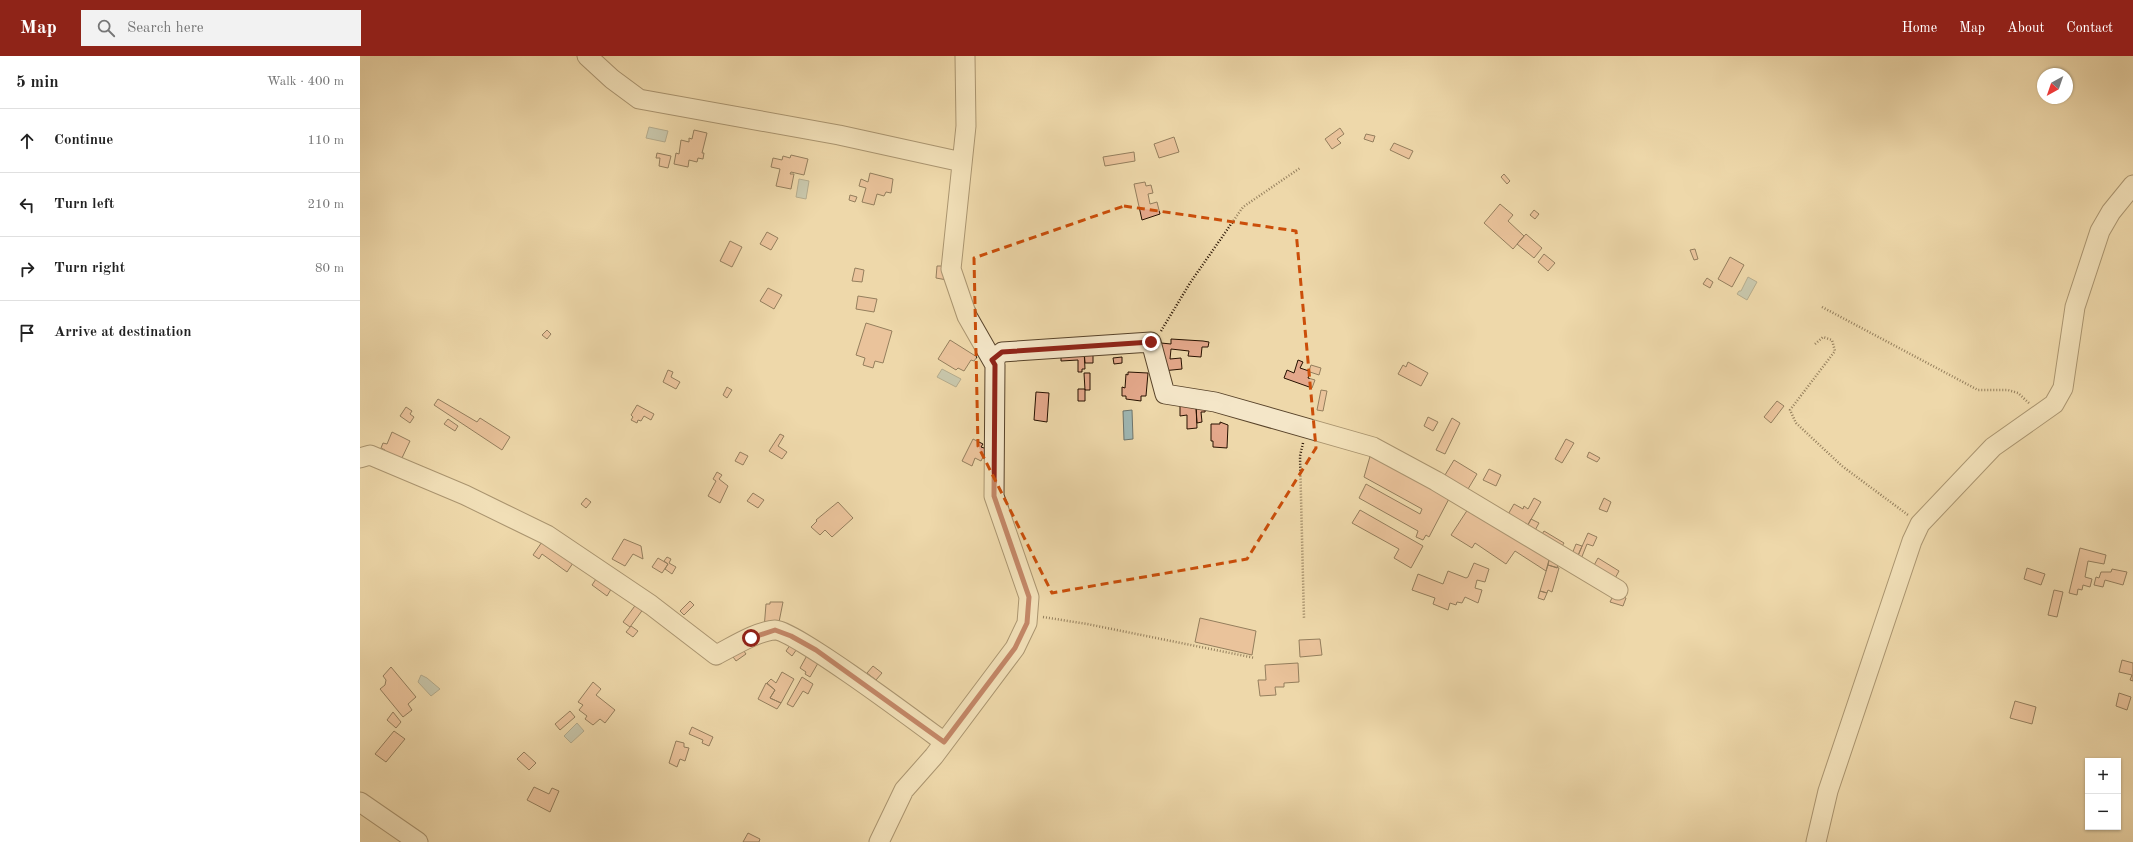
<!DOCTYPE html>
<meta charset="utf-8">
<style>
:root{--surface:#fff;--page:#f2f2f2;--text:#222;--muted:#767676;--line:#e0e0e0;--accent:#8f2418}
body{margin:0;font-family:"Old Standard TT",serif;background:var(--page);color:var(--text)}
.controls{position:absolute;right:12px;bottom:12px;display:grid;overflow:hidden;border-radius:0px;box-shadow:0 1px 3px #0004}
.controls button{width:36px;height:36px;display:grid;place-items:center;padding:0;border:0;border-bottom:1px solid var(--line);background:var(--surface);color:var(--text);font:20px sans-serif}
.compass{position:absolute;left:1677px;top:12px;width:36px;height:36px;border-radius:50%;background:var(--surface);box-shadow:0 1px 3px #0004;rotate:220deg}
.stop{position:absolute;width:12px;height:12px;margin:-9px;border:3px solid #8f2418;border-radius:50%;background:#fff}
.stop.end{background:#8f2418;border-color:#fff;box-shadow:0 1px 4px #0008}
.list{margin:0;padding:0;list-style:none}
h2{display:flex;justify-content:space-between;align-items:center;height:52px;margin:0;padding:0 16px;font-size:17px}
h2 small{font-size:13px;font-weight:400;color:var(--muted)}
.list li{display:grid;grid-template-columns:26px 1fr auto;gap:12px;align-items:center;box-sizing:border-box;height:64px;padding:0 16px;border-top:1px solid var(--line)}
.list b{display:block;font-size:15px;white-space:nowrap}
.list em{font-size:13px;font-style:normal;color:var(--muted)}
.icon{flex:none;width:22px;height:22px;fill:none;stroke:currentColor;stroke-width:2;stroke-linecap:round;stroke-linejoin:round}
.map{position:relative;flex:none;width:1773px;height:786px;overflow:hidden}
header{display:flex;align-items:center;gap:24px;box-sizing:border-box;height:56px;padding:0 20px;background:var(--accent);color:#fff}
header strong{font-size:19px}
nav{display:flex;gap:22px;margin-inline-start:auto;font-size:14px}
.search{width:280px;height:36px;background:var(--page);display:flex;align-items:center;gap:10px;box-sizing:border-box;padding:0 14px;border-radius:0px;color:var(--muted);font-size:15px}
main{display:flex}
aside{flex:1;background:var(--surface)}
.map>svg:first-child{display:block}
.water{fill:#9eb7b4;stroke:#6e756c}
.building{fill:#e4a88b;stroke:#261100}
.lines{fill:none;stroke-linecap:round;stroke-linejoin:round}
.minor-casing{stroke:#58432a;stroke-width:21}
.path{stroke:#261100;stroke-width:2.5;stroke-dasharray:1 2;stroke-linecap:butt}
.minor{stroke:#f4e6c8;stroke-width:19}
.route{stroke:#8f2418;stroke-width:5}
.marked{fill:none;stroke:#cb4e0a;stroke-width:3;stroke-dasharray:8 5;stroke-linejoin:round}
</style>
<header>
<strong>Map</strong>
<div class="search"><svg class="icon" aria-label="search" viewBox="0 0 24 24"><circle cx="10" cy="10" r="6"/><path d="M15 15l6 6"/></svg>Search here</div>
<nav><a>Home</a><a>Map</a><a>About</a><a>Contact</a></nav>
</header>
<main>
<aside>
<h2>5 min<small>Walk · 400 m</small></h2>
<ul class="list">
<li><svg class="icon" aria-label="ahead" viewBox="0 0 24 24"><path d="M12 20V5M6 11l6-6 6 6"/></svg><div><b>Continue</b></div><em>110 m</em></li>
<li><svg class="icon" aria-label="left" viewBox="0 0 24 24"><path d="M17 20v-9H6M10 6l-5 5 5 5"/></svg><div><b>Turn left</b></div><em>210 m</em></li>
<li><svg class="icon" aria-label="right" viewBox="0 0 24 24"><path d="M7 20v-9h11M14 6l5 5-5 5"/></svg><div><b>Turn right</b></div><em>80 m</em></li>
<li><svg class="icon" aria-label="arrive" viewBox="0 0 24 24"><path d="M6 21V4h12l-3 4 3 4H6"/></svg><div><b>Arrive at destination</b></div></li>
</ul>
</aside>
<div class="map">
<svg width="1773" height="786" viewBox="0 0 1773 786">
<rect width="100%" height="100%" fill="#eed8aa"/>
<filter id="stains"><feTurbulence type="fractalNoise" baseFrequency=".005" numOctaves="4"/><feColorMatrix values="0 0 0 0 .2 0 0 0 0 .09 0 0 0 0 .02 0 0 0 .5 -.17"/></filter>
<radialGradient id="worn" r=".72"><stop offset=".6" stop-color="#630" stop-opacity="0"/><stop offset="1" stop-color="#630" stop-opacity=".3"/></radialGradient>
<path class="water" d="M289,71L308,75L305,86L286,82Z
M439,123L449,125L446,143L436,141Z
M1388,221L1397,226L1387,244L1377,238L1379,235H1381Z
M582,313L601,323L596,331L577,321Z
M772,354L773,383L764,384L763,355Z
M61,619L67,622L80,633L71,640L58,626Z
M217,667L224,675L211,687L204,680Z"/>
<path class="building" d="M980,72L984,78L977,83L981,87L972,93L965,83Z
M334,74L347,77L342,97H344L343,103L338,102L337,106L329,104L328,111L314,108L316,97L319,98L321,84L329,86V82L332,83Z
M1006,78L1015,80L1013,86L1004,83Z
M814,81L819,96L799,102L794,88Z
M1034,87L1053,95L1049,103L1030,94Z
M774,96L775,105L745,110L743,101Z
M297,97L311,100L308,112L299,110L300,102H296Z
M431,99L448,103L444,119L431,116L430,118H434L431,133L416,130L420,113L411,111L413,102L422,104L423,100L430,102Z
M510,117L533,123L531,137L526,136L524,140L517,138L514,149L502,146L506,132L499,130L501,123L508,126Z
M1144,118L1150,125L1147,128L1141,121Z
M785,126L786,130L791,129L793,137L788,138L790,148L797,146L800,158L782,164L774,128Z
M490,139L497,141L495,146L489,144Z
M1140,148L1153,159L1148,165L1164,180L1153,193L1124,167Z
M1174,154L1179,158L1175,163L1170,159Z
M407,176L418,182L411,194L400,188Z
M1166,178L1182,192L1174,202L1157,188Z
M370,185L382,191L372,211L360,205Z
M1335,193L1338,203L1334,204L1330,194Z
M1184,198L1195,207L1188,215L1178,206Z
M1370,201L1384,209L1372,231L1358,223Z
M577,210H586L587,224L576,222Z
M495,212L504,214L502,226L492,225Z
M1347,222L1353,226L1350,232L1343,228Z
M408,232L422,239L414,253L400,245Z
M498,240L517,243L514,256L496,253Z
M506,267L532,275L523,307L515,305L513,312L503,309L505,302L496,299Z
M187,274L191,278L187,283L182,279Z
M811,283L843,285L849,286L848,291H842L841,301L828,300L829,295L811,293L810,303L821,302L822,313L802,315L801,287L811,288Z
M590,284L617,301L614,305L611,304L604,315L598,312L596,314L578,303Z
M724,294H733V307H725Z
M724,294L725,313H722V316H718V304L701,305V295Z
M762,301V307L754,308L753,302Z
M938,304L943,306L940,312L949,315L951,309L961,312L959,319L950,316L948,322L955,324L952,332L924,322L927,314L934,317Z
M1048,306L1068,317L1061,330L1038,318L1043,309L1046,311Z
M308,314L313,316L311,321L320,326L316,333L303,326Z
M768,316L788,317L786,340H781V345L766,343V340H762V331L765,332L766,318L768,319Z
M724,317H730V334H725Z
M367,331L372,334L367,342L363,339Z
M718,333H725V345H718Z
M961,334L967,335L963,355L957,354Z
M676,336L689,337L687,366L674,364Z
M78,343L117,366L120,362L150,381L142,394L74,349Z
M1417,345L1424,350L1411,367L1404,361Z
M820,347L836,350L837,372L827,373V359L820,360Z
M277,349L294,358L291,364L284,360L281,365L278,364L277,367L271,364L273,361L271,359Z
M836,350L846,351L845,356H841L842,366L837,367Z
M46,351L52,355L50,358L54,361L50,367L40,360Z
M1068,361L1078,366L1073,375L1064,370Z
M1092,362L1100,367L1085,398L1076,394Z
M88,363L98,370L95,375L84,368Z
M860,366L868,369L867,392L853,391V385H851V368H860Z
M32,376L50,385L41,404L24,396L25,394L21,392L23,387L27,388Z
M420,378L424,380L418,390L427,396L422,403L409,395Z
M613,383L623,388L621,391L627,393L621,405L615,402L612,410L602,405Z
M1206,383L1214,387L1202,407L1195,403Z
M380,396L388,400L383,409L375,405Z
M1229,396L1240,402L1237,406L1227,401Z
M1011,397L1091,439L1069,481L1066,479L1063,484L1056,481L1058,475L999,442L1006,428L1060,458L1062,453L1004,421Z
M1094,404L1117,418L1105,438L1082,424Z
M1129,413L1141,419L1136,430L1123,424Z
M357,416L362,419L359,423L368,430L360,447L348,440L356,425L353,423Z
M393,437L404,444L398,452L387,445Z
M226,442L231,446L226,452L221,448Z
M1174,442L1181,446L1165,474L1146,462L1154,448L1163,453L1164,450L1168,453Z
M1244,442L1251,446L1247,456L1239,453Z
M478,446L493,462L472,481L465,474L460,479L451,471L457,465L456,464Z
M1110,450L1190,500L1186,515L1155,495L1146,508L1115,487L1112,492L1091,479Z
M1000,454L1063,490L1051,512L1034,502L1039,493L992,467Z
M1171,463L1179,467L1173,478L1165,474Z
M1184,475L1204,487L1199,495L1179,483Z
M1228,477L1237,481L1233,490L1227,488L1219,508L1215,506Z
M184,483L215,504L207,516L182,498L179,503L173,499Z
M264,483L281,490L283,503L273,498L265,510L252,503Z
M1216,488L1222,490L1218,500L1212,498Z
M1720,492L1746,499L1744,508L1728,505L1725,521L1732,523L1730,531L1723,529L1722,534L1718,533L1717,539L1709,537Z
M1190,500L1199,505L1197,512L1188,509Z
M307,501L311,503L309,507L316,511L312,518L305,513L308,508L304,505Z
M298,502L308,508L302,517L292,511Z
M1238,502L1259,515L1253,526L1232,513Z
M1114,507L1129,513L1125,526L1117,524L1115,532L1122,534L1118,547L1105,541L1102,547L1097,546L1096,549L1090,547L1088,554L1073,548L1075,542L1052,534L1058,518L1083,528L1088,515L1106,522L1108,521Z
M1188,509L1199,512L1192,536L1188,534L1187,537L1180,535Z
M1667,512L1685,518L1681,529L1664,523Z
M1752,513L1767,516L1763,529L1745,524L1743,531L1734,529L1736,521L1739,522L1741,516H1751Z
M238,520L253,530L247,540L232,529Z
M1694,534L1703,536L1697,561L1688,559Z
M1180,535L1187,537L1184,544L1178,542Z
M1255,536L1266,542L1263,550L1250,546Z
M330,545L334,549L324,559L320,555Z
M410,546H423L419,566L404,573L406,548H410Z
M277,547L284,552L270,571L263,566Z
M840,562L896,575L892,599L835,586Z
M271,570L278,575L273,581L266,576Z
M960,583L962,599L940,601L939,584Z
M433,585L439,590L432,600L426,595Z
M381,591L386,598L376,605L371,598Z
M450,594L461,602L450,621L445,618L446,616L440,612Z
M1762,604L1773,607V625L1770,624L1772,619L1759,616Z
M938,607L939,626L924,627V631H915L916,639L900,640L898,624H906L905,609Z
M513,610L522,617L516,624L507,617Z
M31,611L56,641L48,648L52,654L43,661L20,633L25,629L26,624L23,620Z
M422,616L434,623L421,647L410,642L415,634L407,627L411,623L416,627Z
M442,621L453,628L448,638L443,635L433,651L427,648Z
M233,626L241,633L236,639L255,654L245,667L240,663L233,669L225,663L227,660L219,654L223,649L218,646Z
M406,627L415,634L410,642L421,647L417,653L398,643Z
M1759,637L1771,641L1767,654L1756,650Z
M1655,645L1676,651L1672,668L1650,662Z
M210,655L215,661L200,674L195,668Z
M33,656L41,666L36,672L27,664Z
M332,671L353,681L349,690L342,687L343,684L329,678Z
M34,675L45,683L26,706L15,698Z
M316,685L324,687V691L329,692L325,705L320,703L317,711L309,707Z
M164,696L176,707L169,714L157,703Z
M174,731L189,738L192,732L199,735L190,756L167,744Z
M388,777L400,783L399,786H383Z"/>
<g class="lines">
<defs>
<path id="minor" d="M227,0L252,23L279,43L479,79L602,106
M633,304L642,296L791,286L805,338L855,346L1013,391L1076,425L1258,534
M0,402L10,399L105,439L187,479L291,549L356,599C372,591 397,575 415,574C433,573 561,669 584,686
M0,746L58,786
M519,786L544,734L574,700L655,592L667,567L669,541L634,440L635,309L607,260L591,213L606,70L605,0
M1456,786L1468,735L1552,485L1560,468L1633,391L1694,348L1703,332L1715,251L1740,175L1751,156L1773,129"/>
</defs>
<use href="#minor" class="minor-casing"/>
<path class="path" d="M1462,251L1618,334H1648L1658,337L1669,347
M801,275L830,227L883,151L940,112
M1455,288L1463,281L1472,284L1475,295L1430,354L1436,367L1482,410L1548,459
M943,387L940,400L944,562
M683,561L727,568L895,602"/>
<use href="#minor" class="minor"/>
</g>
<g class="lines">
<path class="route" d="M391,582L415,574L431,580L456,594L584,686L655,592L667,567L669,541L634,440L635,309L632,304L642,296L791,286"/>
</g>
<path d="M0 0H1773V786H0ZM764,150L936,175L956,392L887,503L692,537L618,390L614,202Z" fill="#eed8aa" fill-opacity=".55" fill-rule="evenodd"/>
<path class="marked" d="M764,150L936,175L956,392L887,503L692,537L618,390L614,202Z"/>
<rect width="100%" height="100%" filter="url(#stains)"/>
<rect width="100%" height="100%" fill="url(#worn)"/>
</svg>
<div class="controls">
<button>+</button>
<button>−</button>
</div>
<svg class="compass" viewBox="-18 -18 36 36"><path d="M0-13l5 13h-10z" fill="#e53935"/><path d="M0 13l5-13h-10z" fill="#767676"/></svg>
<div class="stop" style="left:391px;top:582px"></div>
<div class="stop end" style="left:791px;top:286px"></div>
</div>
</main>
